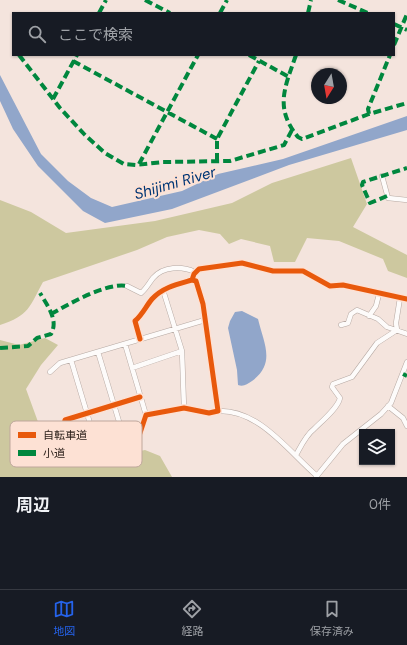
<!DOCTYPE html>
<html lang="ja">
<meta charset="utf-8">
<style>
:root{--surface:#171b24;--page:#242831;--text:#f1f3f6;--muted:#9ea1a6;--line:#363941;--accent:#2563eb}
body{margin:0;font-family:"DM Sans","Noto Sans JP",sans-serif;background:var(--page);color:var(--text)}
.controls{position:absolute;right:12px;bottom:12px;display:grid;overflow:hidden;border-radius:0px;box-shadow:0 1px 3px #0004}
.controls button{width:36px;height:36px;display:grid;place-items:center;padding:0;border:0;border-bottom:1px solid var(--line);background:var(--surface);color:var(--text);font:20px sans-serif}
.compass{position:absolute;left:311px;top:68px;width:36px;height:36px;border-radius:50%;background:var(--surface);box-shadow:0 1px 3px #0004;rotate:191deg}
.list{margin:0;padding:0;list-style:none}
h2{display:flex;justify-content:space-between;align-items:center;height:52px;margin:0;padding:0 16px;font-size:17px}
h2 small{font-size:13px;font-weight:400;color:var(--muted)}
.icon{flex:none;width:22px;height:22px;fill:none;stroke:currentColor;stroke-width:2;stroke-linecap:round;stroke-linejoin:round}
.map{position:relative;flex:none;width:407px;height:477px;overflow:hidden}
.search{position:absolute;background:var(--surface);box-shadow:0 1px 3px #0004;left:12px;right:12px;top:12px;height:44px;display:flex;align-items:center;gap:10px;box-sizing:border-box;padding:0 14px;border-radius:0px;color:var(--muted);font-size:15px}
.sheet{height:112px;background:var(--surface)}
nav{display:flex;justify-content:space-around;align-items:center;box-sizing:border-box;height:56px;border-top:1px solid var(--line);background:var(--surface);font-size:11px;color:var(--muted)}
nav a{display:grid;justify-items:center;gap:2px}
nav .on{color:var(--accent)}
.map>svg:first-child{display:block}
.forest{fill:#cdc89f}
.water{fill:#91a6ca}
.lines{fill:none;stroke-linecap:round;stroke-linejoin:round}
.minor-casing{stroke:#b6a9a3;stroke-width:5.5}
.minor{stroke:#fdfbfa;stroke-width:4.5}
.quiet{stroke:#00873e;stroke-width:4;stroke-dasharray:8 4;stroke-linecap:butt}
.cycleway-casing{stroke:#fde1d4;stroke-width:8}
.cycleway{stroke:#e8590c;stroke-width:5}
.labels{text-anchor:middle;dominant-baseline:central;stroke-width:4;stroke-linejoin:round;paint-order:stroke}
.water-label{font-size:15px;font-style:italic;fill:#003675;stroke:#fde1d4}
.key{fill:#fde1d4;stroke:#bfa79c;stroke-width:1}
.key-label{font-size:11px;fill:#2d211b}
</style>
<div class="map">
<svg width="407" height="477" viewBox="0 0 407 477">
<rect width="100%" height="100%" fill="#f4e4dd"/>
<path class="forest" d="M351,158L367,204L353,227L407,255V278L388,271L383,259L339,241L307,238L295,262H274L270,246L241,239L229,244L220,234L199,230L167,237L137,250L43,282C30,306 29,316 0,325V200L31,212L66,233L155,221L232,203L272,183Z
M45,338L58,345L41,365L26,389L45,441L78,444L121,455L145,450L160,456L172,477H0V340L19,345Z"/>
<path class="water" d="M0,75L41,154L68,181L91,198L112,207L182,191L218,174L283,159L407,116V130L289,165L172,209L105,223L83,211L38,166L13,129L0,101Z
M242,311L258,319C264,344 276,363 252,381C247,384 244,387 238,385L237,370L228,328L230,321L235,312Z"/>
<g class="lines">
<defs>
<path id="minor" d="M382,176L388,198L407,200
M192,280L194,274L199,269L242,263L273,271H303L330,286L343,285L407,299
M127,286L141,293C146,289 149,283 153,278C163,266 182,266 195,272
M163,290L182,351L184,408
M369,316L376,306L379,294
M341,325L348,323L351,314L357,310L378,319L387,327L407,334
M140,339L135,321C143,314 146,306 152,299C163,287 178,284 192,280L196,281L203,304L218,411L209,413L184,408L146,415L136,445L121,450L102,448L63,428L65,420L140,397
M125,344L146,415
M98,352L127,448
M71,360L95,440V445
M132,368L182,351
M50,372L60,363L205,320
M388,406L403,418L407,426
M218,411C259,409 289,452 317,476
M296,455C301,446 306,435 314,429C322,421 338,408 340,398L332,387L333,384L352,377L377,343L397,330L396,323L400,298
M316,477L343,444L381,414L391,403L407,362"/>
</defs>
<use href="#minor" class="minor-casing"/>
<use href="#minor" class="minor"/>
<path class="quiet" d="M145,0L170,13
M338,0L368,13
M99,13L106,0
M220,13L227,0
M308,13L311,0
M394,24L407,30
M394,45L407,14
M19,55L60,108L85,135L105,153L124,164L136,165L163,162L230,161L284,145L292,130
M249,55L289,77
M296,55C285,87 274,108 298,137L302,139L369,114L407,103
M73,61L217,139
M53,99L77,55
M369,114L368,109L390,55
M217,161V139L259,61
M139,164L198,55
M387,196L370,203L362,185L363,182L407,168
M51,314C69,304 107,282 127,286
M0,348L28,346L37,338L51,334C59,320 47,305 40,293
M403,374L407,376"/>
<defs>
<path id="cycleway" d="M192,280L194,274L199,269L242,263L273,271H303L330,286L343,285L407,299
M140,339L135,321C143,314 146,306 152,299C163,287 178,284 192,280L196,281L203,304L218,411L209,413L184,408L146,415L136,445L121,450L102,448L63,428L65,420L140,397"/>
</defs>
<use href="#cycleway" class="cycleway-casing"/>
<use href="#cycleway" class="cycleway"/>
</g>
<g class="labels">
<g class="water-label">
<text transform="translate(175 183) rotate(-16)">Shijimi River</text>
</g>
</g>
<rect x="10" y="421" width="132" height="46" rx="6" class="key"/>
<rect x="18" y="432" width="18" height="6" fill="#e8590c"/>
<rect x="18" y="450" width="18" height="6" fill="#00873e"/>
<g class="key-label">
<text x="43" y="439">自転車道</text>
<text x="43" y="457">小道</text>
</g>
</svg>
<div class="controls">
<button><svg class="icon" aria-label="layers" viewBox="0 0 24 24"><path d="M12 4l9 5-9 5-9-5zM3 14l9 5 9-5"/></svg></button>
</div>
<svg class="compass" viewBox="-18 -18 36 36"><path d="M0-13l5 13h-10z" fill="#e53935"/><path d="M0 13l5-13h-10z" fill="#9ea1a6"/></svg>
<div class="search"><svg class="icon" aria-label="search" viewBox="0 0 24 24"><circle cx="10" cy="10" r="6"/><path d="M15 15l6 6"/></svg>ここで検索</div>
</div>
<section class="sheet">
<h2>周辺<small>0件</small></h2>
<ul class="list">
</ul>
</section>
<nav>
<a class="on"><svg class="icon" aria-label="map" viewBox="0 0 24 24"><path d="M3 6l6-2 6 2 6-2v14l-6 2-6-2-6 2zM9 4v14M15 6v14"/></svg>地図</a>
<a><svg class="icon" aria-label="directions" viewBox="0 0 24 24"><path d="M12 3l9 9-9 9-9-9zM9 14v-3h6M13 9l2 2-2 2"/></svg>経路</a>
<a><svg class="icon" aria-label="saved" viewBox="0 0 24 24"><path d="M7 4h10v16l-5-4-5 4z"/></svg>保存済み</a>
</nav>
